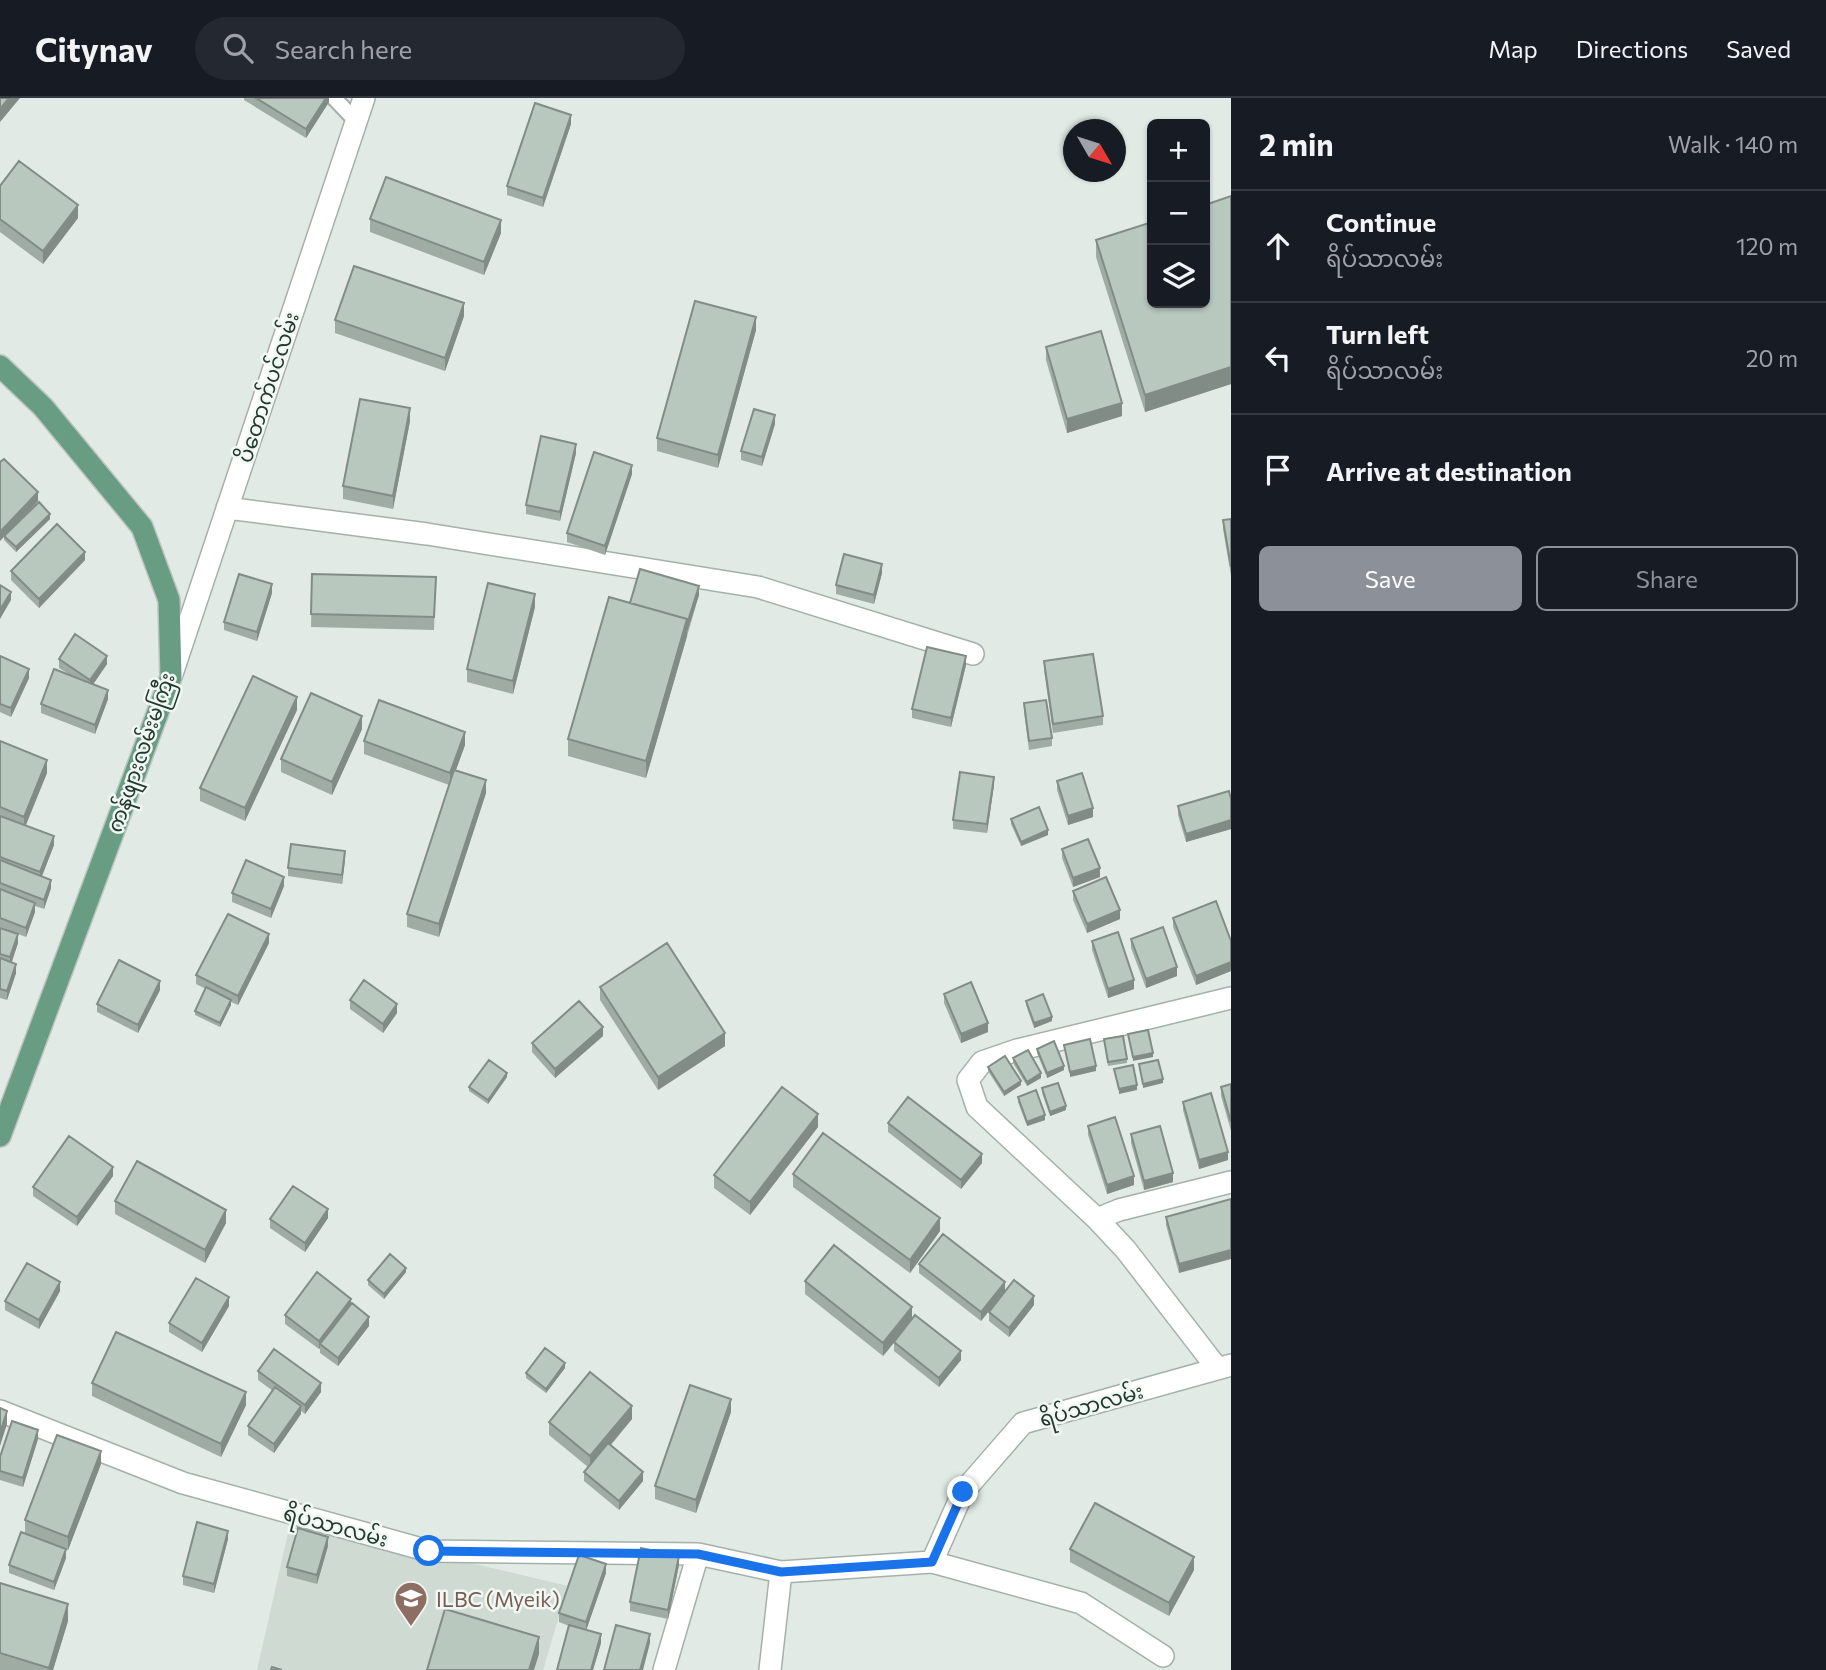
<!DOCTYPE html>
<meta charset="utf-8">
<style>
:root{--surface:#171b24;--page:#242831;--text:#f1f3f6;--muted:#9ea1a6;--line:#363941;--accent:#8c9099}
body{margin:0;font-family:Commissioner,"Noto Sans Myanmar",sans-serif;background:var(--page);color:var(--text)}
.controls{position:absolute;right:21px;top:21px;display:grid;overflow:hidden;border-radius:10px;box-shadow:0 2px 5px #0004}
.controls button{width:63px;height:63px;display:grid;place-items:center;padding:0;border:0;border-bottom:2px solid var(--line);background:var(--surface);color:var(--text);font:35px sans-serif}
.compass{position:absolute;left:1063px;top:21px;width:63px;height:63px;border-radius:50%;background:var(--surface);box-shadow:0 2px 5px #0004;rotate:129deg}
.stop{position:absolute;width:21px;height:21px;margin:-16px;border:5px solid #1a73e8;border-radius:50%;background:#fff}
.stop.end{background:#1a73e8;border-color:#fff;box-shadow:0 2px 7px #0008}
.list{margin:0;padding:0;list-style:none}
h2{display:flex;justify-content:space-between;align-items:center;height:91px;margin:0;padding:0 28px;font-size:30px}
h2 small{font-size:23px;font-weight:400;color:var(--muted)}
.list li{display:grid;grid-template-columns:46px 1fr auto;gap:21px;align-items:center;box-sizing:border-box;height:112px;padding:0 28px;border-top:2px solid var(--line)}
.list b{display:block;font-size:26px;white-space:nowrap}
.list p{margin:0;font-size:23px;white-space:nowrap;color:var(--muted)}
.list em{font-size:23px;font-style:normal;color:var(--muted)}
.actions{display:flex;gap:14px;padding:21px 28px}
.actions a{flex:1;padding:16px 0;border:2px solid var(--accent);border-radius:10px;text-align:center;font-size:24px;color:var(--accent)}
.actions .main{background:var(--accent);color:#fff}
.icon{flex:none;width:38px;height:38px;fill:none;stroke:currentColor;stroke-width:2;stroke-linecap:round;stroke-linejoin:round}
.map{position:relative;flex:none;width:1231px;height:1572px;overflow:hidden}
header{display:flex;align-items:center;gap:42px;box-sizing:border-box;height:98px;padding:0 35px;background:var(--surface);border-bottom:2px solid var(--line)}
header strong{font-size:33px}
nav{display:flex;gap:38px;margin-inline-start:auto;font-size:24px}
.search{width:490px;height:63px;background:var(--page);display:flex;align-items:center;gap:18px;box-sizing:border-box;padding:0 24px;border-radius:38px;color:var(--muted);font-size:26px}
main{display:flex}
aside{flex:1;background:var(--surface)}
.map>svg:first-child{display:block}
.built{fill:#cfdad3}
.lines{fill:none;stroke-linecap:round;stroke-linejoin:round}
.service-casing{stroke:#a4b1aa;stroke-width:18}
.minor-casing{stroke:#a4b1aa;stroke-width:24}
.primary-casing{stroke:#bdc4c0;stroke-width:24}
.service{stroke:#fff;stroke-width:14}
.minor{stroke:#fff;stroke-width:21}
.primary{stroke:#689d84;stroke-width:21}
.wall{fill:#9faca4}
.shaded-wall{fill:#828c86}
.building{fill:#b9c8bf;stroke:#828c86;stroke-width:2}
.route{stroke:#1a73e8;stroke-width:9}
.labels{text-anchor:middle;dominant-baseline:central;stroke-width:5;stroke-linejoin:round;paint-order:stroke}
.street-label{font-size:21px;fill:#22392e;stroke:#f1f7f3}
.education-label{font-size:21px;fill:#785e54;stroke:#f1f7f3;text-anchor:start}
</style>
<header>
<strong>Citynav</strong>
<div class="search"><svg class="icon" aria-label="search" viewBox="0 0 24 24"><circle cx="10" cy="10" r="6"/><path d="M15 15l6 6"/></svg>Search here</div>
<nav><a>Map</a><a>Directions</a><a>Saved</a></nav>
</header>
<main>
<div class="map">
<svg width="1231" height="1572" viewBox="0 0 1231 1572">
<rect width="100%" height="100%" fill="#e1eae4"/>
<path class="built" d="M291,1422L568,1488L543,1572H257Z"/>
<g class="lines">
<defs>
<path id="service" d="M334,0L356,23"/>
<path id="minor" d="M227,410L427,436L758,489L973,556
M172,576L364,0
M1097,1121L1119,1112L1231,1084
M1217,1270L1126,1152L1097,1121L977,1009L968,982L982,964L1017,952L1231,900
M0,1313L183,1385L429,1453L698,1456L781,1474L932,1464L963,1394L1023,1325L1231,1267
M932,1464L1081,1505L1163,1558
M664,1572L698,1456
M770,1572L781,1474"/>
<path id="primary" d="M0,268L43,309L142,429L169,502L171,579L0,1038"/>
</defs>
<use href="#service" class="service-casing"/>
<use href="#minor" class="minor-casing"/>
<use href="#primary" class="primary-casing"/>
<use href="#service" class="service"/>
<use href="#minor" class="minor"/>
<use href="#primary" class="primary"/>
</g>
<path class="wall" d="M244,0H329V4L306,40L244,2Z
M571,26L543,109L507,97V88Z
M0,88L78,120L43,166L0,134Z
M1231,98V286L1145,314L1096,159V142Z
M370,121L501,135L484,177L370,134Z
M464,218L445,273L335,235V222Z
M756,232L718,370L657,353V340Z
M1046,249L1122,318L1067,335L1046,262Z
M410,323L393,411L343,401V388Z
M775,326L762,368L741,362V353Z
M576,355L560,423L526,416V407Z
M0,364L38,403L13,429L50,421L16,454L4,442V438L0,443Z
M632,376L605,457L567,444V435Z
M1231,421V478L1223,431V422Z
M85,462L39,510L11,482V473Z
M882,475L874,506L836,496V487Z
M312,476L436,479L434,532L311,529Z
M272,495L257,543L224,532V524Z
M699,497L646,680L568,658V641L630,505Z
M535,509L513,596L467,584V571Z
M0,558L29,580L11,619L0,614Z
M59,561L107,566L93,586L108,601L95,636L41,615V606L70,577L59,570Z
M1044,563L1103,618V627L1053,635L1044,572Z
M966,567L951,629L912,620V611Z
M1024,605L1052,640V648L1029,652L1024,614Z
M297,612L245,723L200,703V690Z
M362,631L332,697L281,674V661Z
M0,643L47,675L25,727L54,747L42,778L51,790L44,811L35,808V814L26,839L0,829Z
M364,643L465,647L456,672L486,695L439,839L407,829V816L449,687L364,656Z
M1057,683L1093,719L1068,727L1057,692Z
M994,687L987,735L953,731V722Z
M1231,701V731L1186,744L1178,717V708Z
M1011,721L1048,737L1021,748L1011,726Z
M1062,751L1100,779L1073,789L1062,760Z
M345,762L342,786L288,778V770Z
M284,788L271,820L232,804V795Z
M1073,793L1120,821L1087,835L1073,802Z
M1173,820L1231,843V873L1196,887L1173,829Z
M0,830L18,845L12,864L16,875L7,902L0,900Z
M1131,841L1177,878L1146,890L1131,850Z
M1092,843L1134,891L1108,900L1092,852Z
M269,845L238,907L231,904V907L220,929L195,917V913L206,891L196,886V877Z
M600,889L725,948L658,992L600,902Z
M160,892L138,935L97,914V906Z
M944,896L988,934L961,945L944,905Z
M350,902L397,915L383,935L350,911Z
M1026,903L1052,923L1034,930L1026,907Z
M603,938L555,980L532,954V945Z
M1104,941L1127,961V965L1108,968Z
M1037,951L1064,972L1047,980L1037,955Z
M1013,960L1041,980L1027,988L1013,965Z
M988,969L1021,987L1004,998L988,973Z
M507,979L488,1006L469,993V989Z
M1231,986V1033L1221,998V989Z
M1042,990L1066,1012L1050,1018L1042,995Z
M1018,999L1045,1022L1027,1028L1018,1004Z
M1183,1004L1228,1062L1199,1071L1183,1012Z
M888,1025L982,1065L961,1091L888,1034Z
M1088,1028L1134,1087L1107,1096L1088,1037Z
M818,1029L750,1117L714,1090V1077Z
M1131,1036L1173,1084L1144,1092L1131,1045Z
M793,1076L940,1133L910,1175L793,1089Z
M113,1078L77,1128L33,1098V1089Z
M1231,1101L1179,1175L1166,1127V1119Z
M115,1103L226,1125L205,1165L115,1116Z
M328,1120L305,1154L270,1130V1121Z
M919,1166L1005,1193L981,1223L919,1175Z
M406,1174L384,1201L368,1187V1182Z
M805,1183L912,1221L961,1262L939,1289L894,1253V1245L883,1258L805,1196Z
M60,1193L39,1231L5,1212V1203Z
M351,1207L369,1228L338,1268L320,1255V1250L319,1251L285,1226V1217Z
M1034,1207L1009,1239L989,1223V1214Z
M229,1208L202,1254L169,1234V1225Z
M565,1270L546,1295L526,1280V1275Z
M258,1273L321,1294L305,1316L301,1313V1316L274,1355L248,1337V1328L273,1293L258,1282Z
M92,1285L246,1307L221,1359L92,1298Z
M731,1314L696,1415L655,1401V1388Z
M632,1321L611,1347L643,1383L619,1412L584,1383V1374L588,1369L549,1337V1324Z
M38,1341L23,1389L0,1382V1359Z
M101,1366L68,1452L25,1435V1422Z
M228,1441L214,1495L183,1487V1478Z
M328,1448L317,1486L287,1478V1469Z
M1070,1451L1194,1472L1169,1518L1070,1464Z
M66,1460L54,1492L9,1475V1467Z
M679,1467L668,1521L630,1513V1504Z
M606,1475L586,1532L601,1545L593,1572H557L569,1528L559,1524V1515Z
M0,1485L68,1523L53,1572H0Z"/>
<path class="shaded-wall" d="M9,0H20L0,24V11Z
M326,0H329V4L306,40V31Z
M571,17V26L543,109V100Z
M78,107V120L43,166V153Z
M501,122V135L484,177V164Z
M464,205V218L445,273V260Z
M756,219V232L718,370V357Z
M1231,269V286L1145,314V297Z
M1122,305V318L1067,335V321Z
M410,310V323L393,411V398Z
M775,317V326L762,368V359Z
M576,346V355L560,423V414Z
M632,367V376L605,457V448Z
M38,394V403L0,443V434Z
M50,416V421L16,454V449Z
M85,454V462L39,510V501Z
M882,466V475L874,506V497Z
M272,486V495L257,543V534Z
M699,488V497L687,534V526Z
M11,494V502L0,521V512Z
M535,496V509L513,596V583Z
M687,521V538L646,680V663Z
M107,558V566L90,591V582Z
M966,558V567L951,629V620Z
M29,571V580L11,619V610Z
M108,592V601L95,636V627Z
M297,599V612L245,723V710Z
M362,618V631L332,697V684Z
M465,634V647L450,688V675Z
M47,662V675L24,732V719Z
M994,679V687L987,735V726Z
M486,682V695L439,839V826Z
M1093,710V719L1068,727V718Z
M1231,722V731L1186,744V736Z
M1048,732V737L1021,748V744Z
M54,738V747L40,783V774Z
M345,753V762L342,786V777Z
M1100,770V779L1073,789V780Z
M284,779V788L271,820V811Z
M51,782V790L44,811V802Z
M35,805V814L26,839V830Z
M1120,812V821L1087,835V826Z
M18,836V845L10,868V859Z
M269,836V845L238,907V898Z
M1231,864V873L1196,887V878Z
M16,866V875L7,902V893Z
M1177,869V878L1146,890V881Z
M1134,882V891L1108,900V891Z
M160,883V892L138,935V927Z
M231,902V907L220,929V925Z
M397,906V915L383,935V926Z
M1052,919V923L1034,930V925Z
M988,925V934L961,945V936Z
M603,929V938L555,980V971Z
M725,935V948L658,992V979Z
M1153,955V959L1133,963V959Z
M1064,968V972L1047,980V975Z
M1096,968V973L1070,979V974Z
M507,975V979L488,1006V1002Z
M1041,975V980L1027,988V984Z
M1163,981V985L1143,990V986Z
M1021,983V987L1004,998V994Z
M1137,987V992L1119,996V991Z
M1066,1008V1012L1050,1018V1014Z
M818,1016V1029L750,1117V1104Z
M1045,1017V1022L1027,1028V1024Z
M1228,1054V1062L1199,1071V1062Z
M982,1056V1065L961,1091V1082Z
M113,1069V1078L77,1128V1119Z
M1173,1075V1084L1144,1092V1083Z
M1134,1078V1087L1107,1096V1087Z
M328,1111V1120L305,1154V1145Z
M226,1112V1125L205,1165V1152Z
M940,1120V1133L910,1175V1162Z
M1231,1152V1161L1179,1175V1166Z
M406,1170V1174L384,1201V1196Z
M60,1184V1193L39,1231V1222Z
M1005,1184V1193L981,1223V1214Z
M1034,1198V1207L1009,1239V1230Z
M229,1199V1208L202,1254V1245Z
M351,1201V1210L320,1246V1250L319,1251V1243Z
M912,1209V1222L883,1258V1245Z
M369,1219V1228L338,1268V1260Z
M961,1253V1262L939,1289V1280Z
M565,1265V1270L546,1295V1291Z
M321,1285V1294L305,1316V1307Z
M246,1294V1307L221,1359V1346Z
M731,1301V1314L696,1415V1402Z
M301,1308V1316L274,1355V1346Z
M632,1308V1321L590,1371V1358Z
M7,1313V1326L0,1348V1335Z
M38,1332V1341L23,1389V1380Z
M101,1353V1366L68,1452V1439Z
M643,1374V1383L619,1412V1403Z
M228,1433V1441L214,1495V1486Z
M328,1439V1448L317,1486V1477Z
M66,1451V1460L54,1492V1484Z
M679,1458V1467L668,1521V1512Z
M1194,1459V1472L1169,1518V1505Z
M606,1466V1475L586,1533V1524Z
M68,1506V1523L53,1572H49Z
M601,1536V1545L593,1572H591Z
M650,1536V1545L643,1572H640Z
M539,1539V1556L534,1572H529Z"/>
<path class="building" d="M0,0H9L0,11Z
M256,0H326L306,31Z
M535,5L571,17L543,100L507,88Z
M19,63L78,107L43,153L0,121V88Z
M386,79L501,122L484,164L370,121Z
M1231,98V269L1145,297L1096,142L1152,124V205H1205V107Z
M354,168L464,205L445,260L335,222Z
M695,203L756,219L718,357L657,340Z
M1101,233L1122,305L1067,321L1046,249Z
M360,301L410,310L393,398L343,388Z
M754,311L775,317L762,359L741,353Z
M541,338L576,346L560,414L526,407Z
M594,354L632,367L605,448L567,435Z
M4,361L38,394L0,434V364Z
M39,404L50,416L16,449L4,438Z
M1231,421V469L1223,422Z
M57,426L85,454L39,501L11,473Z
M844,456L882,466L874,497L836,487Z
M640,471L699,488L687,526V521L630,505Z
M239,476L272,486L257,534L224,524Z
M312,476L436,479L434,519L311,516Z
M488,485L535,496L513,583L467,571Z
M0,487L11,494L0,512Z
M609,499L687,521L646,663L568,641Z
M75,536L107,558L90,582L59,561Z
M927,549L966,558L951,620L912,611Z
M1093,556L1103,618L1053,626L1044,563Z
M0,558L29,571L11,610L0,606Z
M54,571L108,592L95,627L41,606Z
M253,578L297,599L245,710L200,690Z
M311,595L362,618L332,684L281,661Z
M379,602L465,634L450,675L364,643Z
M1046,602L1052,640L1029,643L1024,605Z
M0,643L47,662L24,719L0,709Z
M454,672L486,682L439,826L407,816Z
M960,674L994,679L987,726L953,722Z
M1082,675L1093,710L1068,718L1057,683Z
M1229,693L1231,701V722L1186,736L1178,708Z
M1039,709L1048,732L1021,744L1011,721Z
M0,718L54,738L40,774L0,759Z
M1088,741L1100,770L1073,780L1062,751Z
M291,746L345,753L342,777L288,770Z
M0,762L51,782L44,802L0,785Z
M246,762L284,779L271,811L232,795Z
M1106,779L1120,812L1087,826L1073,793Z
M0,791L35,805L26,830L0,820Z
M1216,803L1231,843V864L1196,878L1173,820Z
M228,816L269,836L238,898L196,877Z
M1163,829L1177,869L1146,881L1131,841Z
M0,830L18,836L10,859L0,856Z
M1118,834L1134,882L1108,891L1092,843Z
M667,845L725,935L658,979L600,889Z
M0,860L16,866L7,893L0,891Z
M119,862L160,883L138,927L97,906Z
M364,882L397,906L383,926L350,902Z
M971,884L988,925L961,936L944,896Z
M206,889L231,902L220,925L195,913Z
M1043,896L1052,919L1034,925L1026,903Z
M579,903L603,929L555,971L532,945Z
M1148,932L1153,955L1133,959L1128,936Z
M1123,938L1127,961L1108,964L1104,941Z
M1090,941L1096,968L1070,974L1064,947Z
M1054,943L1064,968L1047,975L1037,951Z
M1028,952L1041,975L1027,984L1013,960Z
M1005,958L1021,983L1004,994L988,969Z
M489,962L507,975L488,1002L469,989Z
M1158,962L1163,981L1143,986L1139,966Z
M1133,967L1137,987L1119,991L1114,971Z
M1058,985L1066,1008L1050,1014L1042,990Z
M1231,986V1024L1221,989Z
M782,989L818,1016L750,1104L714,1077Z
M1036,992L1045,1017L1027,1024L1018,999Z
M1211,995L1228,1054L1199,1062L1183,1004Z
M908,999L982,1056L961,1082L888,1025Z
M1115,1019L1134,1078L1107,1087L1088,1028Z
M1160,1028L1173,1075L1144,1083L1131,1036Z
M823,1035L940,1120L910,1162L793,1076Z
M69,1038L113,1069L77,1119L33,1089Z
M137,1063L226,1112L205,1152L115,1103Z
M293,1088L328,1111L305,1145L270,1121Z
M1231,1101V1152L1179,1166L1166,1119Z
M943,1136L1005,1184L981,1214L919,1166Z
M834,1147L912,1209L883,1245L805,1183Z
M390,1156L406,1170L384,1196L368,1182Z
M27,1165L60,1184L39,1222L5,1203Z
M317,1174L351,1201L319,1243L285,1217Z
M196,1180L229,1199L202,1245L169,1225Z
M1014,1182L1034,1198L1009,1230L989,1214Z
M352,1205L369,1219L338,1260L320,1246Z
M915,1217L961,1253L939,1280L894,1244Z
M116,1234L246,1294L221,1346L92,1285Z
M545,1250L565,1265L546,1291L526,1275Z
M274,1251L321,1285L305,1307L258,1273Z
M590,1274L632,1308L590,1358L549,1324Z
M690,1287L731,1301L696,1402L655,1388Z
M275,1289L301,1308L274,1346L248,1328Z
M0,1310L7,1313L0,1335Z
M12,1323L38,1332L23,1380L0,1373V1359Z
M57,1337L101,1353L68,1439L25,1422Z
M608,1345L643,1374L619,1403L584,1374Z
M1095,1405L1194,1459L1169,1505L1070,1451Z
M197,1424L228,1433L214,1486L183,1478Z
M298,1430L328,1439L317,1477L287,1469Z
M21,1434L66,1451L54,1484L9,1467Z
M641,1450L679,1458L668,1512L630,1504Z
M579,1457L606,1466L586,1524L559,1515Z
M0,1485L68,1506L49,1570L0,1555Z
M445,1511L539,1539L529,1572H427Z
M569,1527L601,1536L591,1572H557Z
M616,1527L650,1536L640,1572H604Z
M272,1569L282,1572H271Z"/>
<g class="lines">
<path class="route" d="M429,1453L698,1456L781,1474L932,1464L963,1394"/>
</g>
<defs>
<symbol id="school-pin" viewBox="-11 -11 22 30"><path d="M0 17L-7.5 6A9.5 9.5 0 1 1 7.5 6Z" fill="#8d6e63" stroke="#f1f7f3"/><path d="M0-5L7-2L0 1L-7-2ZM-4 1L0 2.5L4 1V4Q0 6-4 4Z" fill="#fff"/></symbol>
</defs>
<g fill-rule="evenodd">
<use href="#school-pin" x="392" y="1481" width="38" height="52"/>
</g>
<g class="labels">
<g class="street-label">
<text transform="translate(267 289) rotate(-72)">ပိတောက်ပင်လမ်း</text>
<text transform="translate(140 654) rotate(-71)">ကန်ဖျားလမ်းမကြီး</text>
<text transform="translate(1091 1306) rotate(-16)">ရိပ်သာလမ်း</text>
<text transform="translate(336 1427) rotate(15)">ရိပ်သာလမ်း</text>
</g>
<g class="education-label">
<text x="436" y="1500">ILBC (Myeik)</text>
</g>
</g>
</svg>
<div class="controls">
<button>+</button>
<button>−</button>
<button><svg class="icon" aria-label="layers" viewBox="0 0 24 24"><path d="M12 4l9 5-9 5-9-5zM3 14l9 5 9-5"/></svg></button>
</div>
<svg class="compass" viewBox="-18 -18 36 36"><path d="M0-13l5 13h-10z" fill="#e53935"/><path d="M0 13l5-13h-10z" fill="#9ea1a6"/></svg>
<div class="stop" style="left:429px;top:1453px"></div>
<div class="stop end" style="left:963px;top:1394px"></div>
</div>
<aside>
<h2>2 min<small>Walk · 140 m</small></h2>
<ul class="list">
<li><svg class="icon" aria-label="ahead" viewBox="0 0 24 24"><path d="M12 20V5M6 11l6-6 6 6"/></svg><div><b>Continue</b><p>ရိပ်သာလမ်း</p></div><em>120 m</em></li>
<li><svg class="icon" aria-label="left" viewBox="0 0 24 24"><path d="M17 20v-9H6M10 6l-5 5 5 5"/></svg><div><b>Turn left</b><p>ရိပ်သာလမ်း</p></div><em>20 m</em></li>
<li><svg class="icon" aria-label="arrive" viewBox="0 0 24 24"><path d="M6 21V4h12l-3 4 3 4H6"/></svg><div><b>Arrive at destination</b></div></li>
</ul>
<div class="actions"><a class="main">Save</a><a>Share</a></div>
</aside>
</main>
